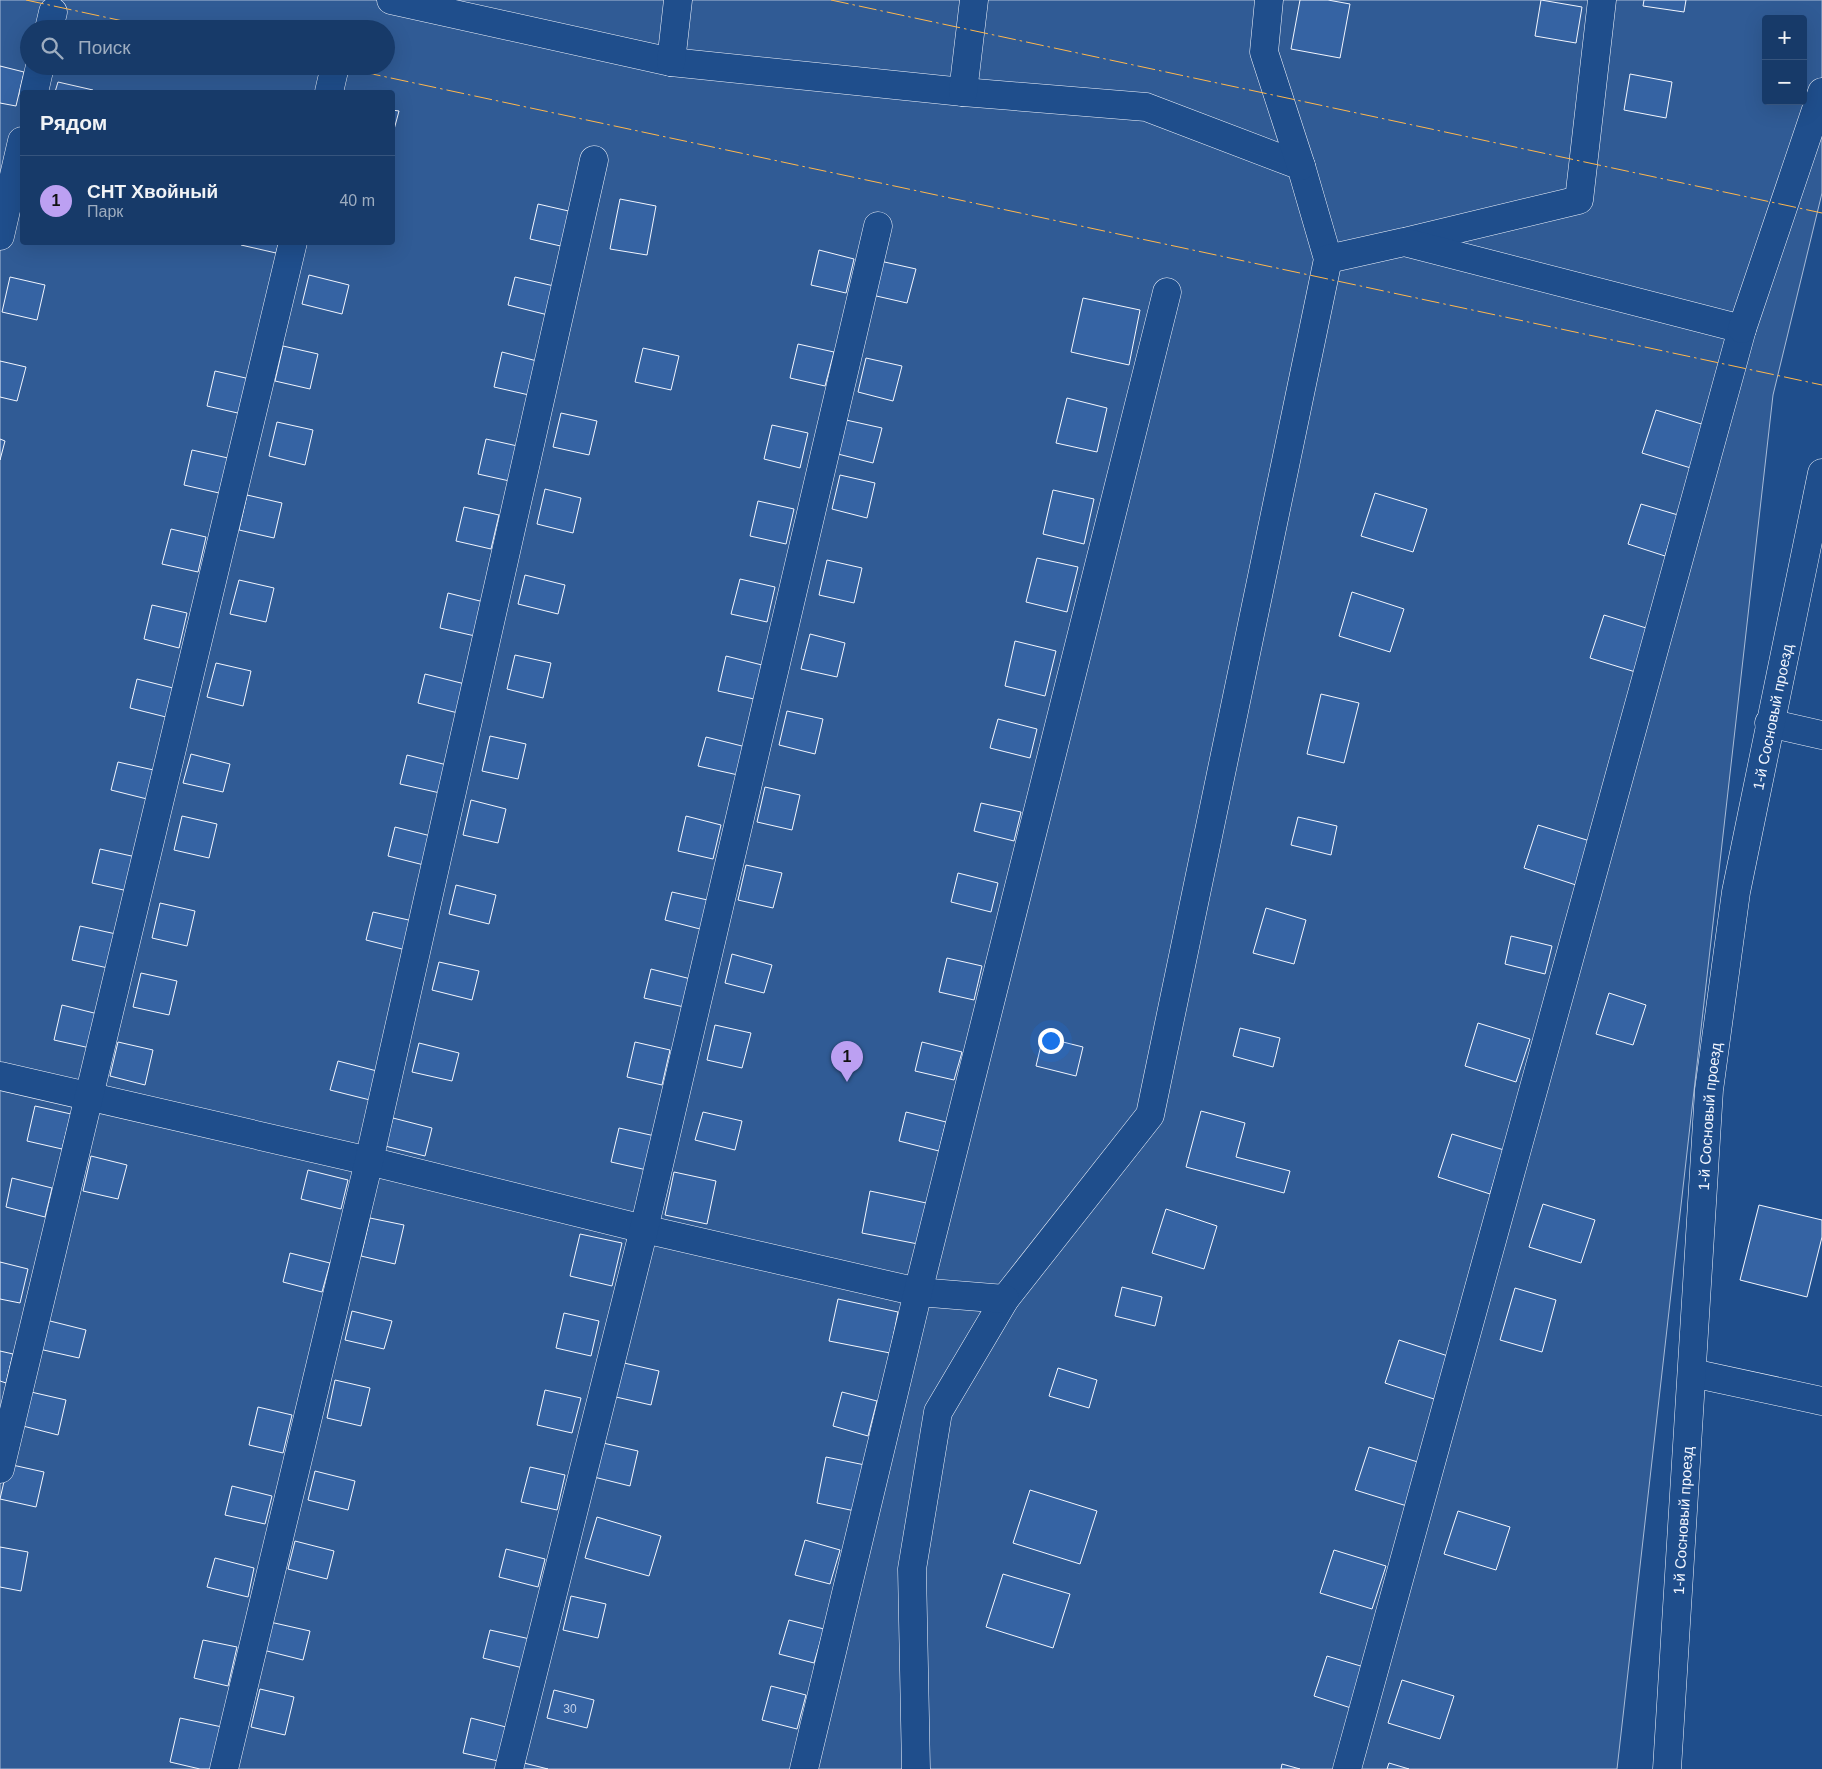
<!DOCTYPE html>
<html lang="ru">
<meta charset="utf-8">
<style>
:root{--surface:#173a69;--page:#244571;--text:#f1f3f6;--muted:#9eadc0;--line:#36547d;--accent:#bca0f2}
body{margin:0;font-family:Helvetica,sans-serif;background:var(--page);color:var(--text)}
.controls{position:absolute;right:15px;top:15px;display:grid;overflow:hidden;border-radius:5px;box-shadow:0 5px 20px #0002}
.controls button{width:45px;height:45px;display:grid;place-items:center;padding:0;border:0;border-bottom:1px solid var(--line);background:var(--surface);color:var(--text);font:25px sans-serif}
.you{position:absolute;left:1050px;top:1040px;width:18px;height:18px;margin:-12px;border:4px solid #fff;border-radius:50%;background:#1a73e8;box-shadow:0 0 0 8px #1a73e833}
.badge{display:grid;place-items:center;width:32px;height:32px;border-radius:50%;background:var(--accent);color:#111;font-size:16px;font-weight:700}
.pin{position:absolute;translate:-50% -41px;filter:drop-shadow(0 1px 2px #0008)}
.pin::after{content:'';position:absolute;top:26px;width:18px;height:15px;background:inherit;clip-path:polygon(0 0,100% 0,50% 100%)}
.list{margin:0;padding:0;list-style:none}
h2{display:flex;justify-content:space-between;align-items:center;height:65px;margin:0;padding:0 20px;font-size:21px}
h2 small{font-size:16px;font-weight:400;color:var(--muted)}
.list li{display:grid;grid-template-columns:32px 1fr auto;gap:15px;align-items:center;box-sizing:border-box;height:90px;padding:0 20px;border-top:1px solid var(--line)}
.list b{display:block;font-size:19px;white-space:nowrap}
.list p{margin:0;font-size:16px;white-space:nowrap;color:var(--muted)}
.list em{font-size:16px;font-style:normal;color:var(--muted)}
.icon{flex:none;width:28px;height:28px;fill:none;stroke:currentColor;stroke-width:2;stroke-linecap:round;stroke-linejoin:round}
.map{position:relative;flex:none;width:1822px;height:1769px;overflow:hidden}
.search{position:absolute;background:var(--surface);box-shadow:0 5px 20px #0002;left:20px;top:20px;width:375px;height:55px;display:flex;align-items:center;gap:12px;box-sizing:border-box;padding:0 18px;border-radius:28px;color:var(--muted);font-size:19px}
.panel{position:absolute;background:var(--surface);box-shadow:0 5px 20px #0002;left:20px;top:90px;width:375px;height:155px;border-radius:5px}
.map>svg:first-child{display:block}
.built{fill:#305b95;stroke:#a8bbd7;fill-rule:evenodd}
.building{fill:#3563a3;stroke:#f2f6ff}
.lines{fill:none;stroke-linecap:round;stroke-linejoin:round}
.minor-casing{stroke:#f2f6ff;stroke-width:29}
.minor{stroke:#1f4e8c;stroke-width:28}
.power{stroke:#ffb74d;stroke-width:1;stroke-dasharray:18 4 2.5 4;stroke-linecap:butt}
.labels{text-anchor:middle;dominant-baseline:central;stroke-width:4;stroke-linejoin:round;paint-order:stroke}
.number-label{font-size:12px;fill:#c3d1e8}
.street-label{font-size:15px;fill:#f2f6ff;stroke:#1f4e8c}
</style>
<div class="map">
<svg width="1822" height="1769" viewBox="0 0 1822 1769">
<rect width="100%" height="100%" fill="#1f4e8c"/>
<path class="built" d="M0,0H1822V193L1773,395L1617,1769H0ZM1766,19H1803V101H1766ZM29,29H386V66H29ZM22,92H392V242H22Z"/>
<path class="building" d="M1300,0H1328L1350,4L1340,58L1291,49Z
M1541,0L1582,7L1576,43L1535,36Z
M1644,0H1686L1684,12L1643,6Z
M0,66L24,72L16,106L0,103Z
M1630,74L1672,82L1666,118L1624,110Z
M58,82L93,90L92,92H55Z
M392,110L399,111L392,137Z
M620,199L656,206L647,255L610,249Z
M538,204L573,212L565,247L530,239Z
M241,242H279L276,253L241,245Z
M819,250L854,259L846,293L811,285Z
M880,261L916,269L907,303L872,295Z
M309,275L349,285L342,314L302,304Z
M10,277L45,285L37,320L2,312Z
M515,277L554,286L548,315L508,305Z
M1083,298L1140,310L1129,365L1071,352Z
M798,344L834,352L825,386L790,378Z
M283,346L318,354L310,389L275,381Z
M643,348L679,356L671,390L635,382Z
M502,352L537,361L529,395L494,387Z
M866,358L902,366L893,401L858,392Z
M0,361L26,367L17,401L0,397Z
M215,371L250,379L242,414L207,406Z
M1067,398L1107,408L1097,452L1056,443Z
M1656,410L1708,426L1694,469L1642,453Z
M561,413L597,421L589,455L553,447Z
M846,420L882,428L873,463L838,454Z
M277,422L313,430L305,465L269,456Z
M772,425L808,433L800,468L764,459Z
M0,439L5,441L0,460Z
M486,439L522,447L514,482L478,474Z
M192,450L228,458L219,493L184,485Z
M840,475L875,483L867,518L832,509Z
M545,489L581,498L573,533L537,524Z
M1053,490L1094,499L1084,544L1043,534Z
M1375,493L1427,509L1413,552L1361,536Z
M247,495L282,503L274,538L239,530Z
M758,501L794,509L786,544L750,536Z
M1641,504L1678,515L1665,556L1628,544Z
M464,507L499,515L491,549L456,541Z
M171,529L206,537L198,572L162,564Z
M1037,558L1078,567L1067,612L1026,602Z
M827,560L862,568L854,603L819,595Z
M525,575L565,585L558,614L518,604Z
M740,579L775,587L767,622L731,614Z
M239,580L274,588L266,622L230,614Z
M1352,592L1404,609L1390,652L1339,636Z
M448,593L484,602L475,636L440,628Z
M152,605L187,613L179,648L144,639Z
M1604,615L1656,631L1642,674L1590,658Z
M810,634L845,643L837,677L801,669Z
M1015,641L1056,651L1045,696L1005,686Z
M515,655L551,663L543,698L507,689Z
M726,656L762,665L754,699L718,691Z
M216,663L251,671L243,706L207,697Z
M425,674L465,684L458,713L418,703Z
M137,679L177,689L170,718L130,708Z
M1321,694L1359,703L1344,763L1307,754Z
M787,711L823,719L815,754L779,745Z
M998,719L1037,729L1030,758L990,748Z
M490,736L526,744L518,779L482,771Z
M706,737L746,747L738,775L698,766Z
M191,754L230,764L223,792L183,783Z
M407,755L447,765L440,793L400,784Z
M118,762L158,771L151,800L111,790Z
M765,787L800,795L792,830L757,822Z
M471,800L506,809L498,843L463,835Z
M981,803L1021,812L1014,841L974,831Z
M182,816L217,824L209,858L174,850Z
M686,816L721,825L713,859L678,851Z
M1298,817L1337,826L1331,855L1291,845Z
M1538,825L1590,841L1576,885L1524,868Z
M395,827L435,837L428,866L388,856Z
M100,849L136,857L128,891L92,883Z
M746,865L782,873L773,908L738,900Z
M958,873L998,883L991,912L951,902Z
M456,885L496,895L489,924L449,914Z
M672,892L712,901L704,930L665,920Z
M160,903L195,911L187,946L152,938Z
M1266,908L1306,920L1294,964L1253,953Z
M373,912L413,921L406,950L366,940Z
M80,926L116,934L108,968L72,960Z
M1511,936L1552,946L1545,974L1505,964Z
M732,954L772,965L764,993L725,983Z
M947,958L982,966L974,1000L939,992Z
M439,962L479,971L472,1000L432,990Z
M651,969L691,979L684,1007L644,998Z
M141,973L177,981L169,1015L133,1007Z
M1609,993L1646,1005L1633,1045L1596,1034Z
M62,1005L98,1014L90,1048L54,1040Z
M1478,1023L1530,1039L1516,1082L1465,1066Z
M715,1025L751,1033L742,1068L707,1060Z
M1240,1028L1280,1038L1273,1067L1233,1056Z
M1043,1037L1083,1047L1076,1076L1036,1066Z
M118,1042L153,1050L145,1085L110,1076Z
M635,1042L670,1050L662,1085L627,1077Z
M922,1042L962,1052L954,1080L915,1071Z
M419,1043L459,1053L452,1081L412,1072Z
M338,1061L377,1071L370,1100L330,1090Z
M35,1106L71,1114L62,1149L27,1141Z
M1201,1111L1245,1123L1236,1157L1290,1171L1284,1193L1186,1167Z
M703,1112L742,1121L735,1150L695,1140Z
M906,1112L946,1122L939,1151L899,1141Z
M393,1118L432,1128L425,1156L385,1146Z
M619,1128L655,1136L647,1170L611,1162Z
M1452,1134L1504,1150L1490,1194L1438,1177Z
M91,1156L127,1165L118,1199L83,1191Z
M308,1170L348,1180L341,1209L301,1199Z
M674,1172L716,1181L707,1224L665,1215Z
M12,1178L52,1188L45,1217L6,1207Z
M870,1191L931,1204L923,1245L862,1233Z
M1543,1204L1595,1220L1581,1263L1529,1247Z
M1759,1205L1822,1220V1237L1807,1297L1740,1280Z
M1166,1209L1217,1226L1204,1269L1152,1253Z
M370,1218L404,1225L395,1264L361,1256Z
M580,1234L622,1243L612,1286L570,1276Z
M290,1253L330,1263L322,1292L283,1282Z
M0,1262L28,1269L20,1303L0,1299Z
M1122,1287L1162,1297L1155,1326L1115,1316Z
M1515,1288L1556,1300L1542,1352L1500,1340Z
M838,1299L898,1312L890,1353L829,1341Z
M352,1311L392,1321L384,1349L345,1340Z
M564,1313L599,1321L591,1356L556,1348Z
M46,1320L86,1330L79,1358L39,1349Z
M1399,1340L1451,1357L1437,1400L1385,1383Z
M0,1351L13,1354L6,1383L0,1381Z
M624,1363L659,1371L651,1405L616,1397Z
M1058,1368L1097,1380L1089,1408L1049,1396Z
M335,1380L370,1388L361,1426L327,1418Z
M545,1390L581,1398L572,1433L537,1425Z
M31,1392L66,1400L58,1435L23,1426Z
M842,1392L877,1401L868,1436L833,1426Z
M258,1407L292,1415L283,1453L249,1445Z
M603,1443L638,1451L630,1486L594,1477Z
M1369,1447L1421,1463L1407,1506L1355,1490Z
M826,1457L865,1465L855,1511L817,1503Z
M8,1464L44,1472L36,1507L0,1499Z
M530,1467L565,1475L557,1510L521,1502Z
M315,1471L355,1481L348,1510L308,1500Z
M232,1486L272,1496L265,1524L225,1515Z
M1030,1490L1097,1511L1080,1564L1013,1543Z
M1458,1511L1510,1527L1496,1570L1444,1554Z
M597,1517L661,1536L649,1576L585,1558Z
M805,1540L840,1550L830,1584L795,1575Z
M295,1541L334,1551L327,1579L288,1569Z
M0,1547L28,1552L21,1591L0,1587Z
M506,1549L545,1559L538,1587L499,1577Z
M1334,1550L1386,1566L1372,1609L1320,1593Z
M215,1558L254,1568L248,1597L207,1587Z
M1003,1574L1070,1594L1053,1648L986,1627Z
M571,1596L606,1604L598,1638L563,1630Z
M789,1620L824,1629L814,1663L779,1654Z
M270,1622L310,1631L303,1660L263,1650Z
M490,1630L530,1639L523,1668L483,1658Z
M203,1640L237,1647L228,1686L194,1678Z
M1327,1656L1364,1667L1351,1708L1314,1696Z
M1402,1680L1454,1696L1440,1739L1388,1723Z
M771,1686L806,1695L797,1729L762,1720Z
M260,1689L294,1697L285,1735L251,1727Z
M554,1690L594,1700L587,1728L547,1718Z
M180,1718L222,1727L212,1769H200L170,1762Z
M471,1718L506,1727L498,1761L463,1753Z
M524,1763L548,1769H523Z
M1389,1763L1409,1769H1387Z
M1282,1764L1300,1769H1281Z"/>
<g class="lines">
<defs>
<g id="minor">
<path d="M391,0L671,62L963,92L1146,107L1301,166L1328,259L1150,1115L1005,1299L938,1412L912,1569L916,1769"/>
<path d="M1269,0L1264,52L1301,166"/>
<path d="M49,29L53,12"/>
<path d="M671,62L678,0"/>
<path d="M34,92L40,66"/>
<path d="M329,92L335,66"/>
<path d="M963,92L974,0"/>
<path d="M0,236L22,141"/>
<path d="M1408,241L1579,200L1602,0"/>
<path d="M1328,259L1404,242L1742,329L1347,1769"/>
<path d="M1742,329L1822,92"/>
<path d="M1769,723L1822,735"/>
<path d="M0,1076L369,1161L644,1229L918,1292L1005,1299"/>
<path d="M1692,1373L1822,1401"/>
<path d="M0,1469L293,242"/>
<path d="M224,1769L369,1161L594,160"/>
<path d="M509,1769L644,1229L878,226"/>
<path d="M804,1769L918,1292L1167,292"/>
<path id="s1" d="M1667,1769L1709,1090L1736,892L1822,473"/>
</g>
</defs>
<use href="#minor" class="minor-casing"/>
<use href="#minor" class="minor"/>
<path class="power" d="M26,0L160,29
M831,0L1822,213
M335,66L1822,385"/>
</g>
<g class="labels">
<g class="number-label">
<text x="570" y="1709">30</text>
</g>
<g class="street-label">
<text stroke="none"><textPath href="#s1" startOffset="1059">1-й Сосновый проезд</textPath></text>
<text stroke="none"><textPath href="#s1" startOffset="654">1-й Сосновый проезд</textPath></text>
<text stroke="none"><textPath href="#s1" startOffset="249">1-й Сосновый проезд</textPath></text>
</g>
</g>
</svg>
<div class="controls">
<button>+</button>
<button>−</button>
</div>
<div class="you"></div>
<div class="pin badge" style="left:847px;top:1082px">1</div>
<div class="search"><svg class="icon" aria-label="search" viewBox="0 0 24 24"><circle cx="10" cy="10" r="6"/><path d="M15 15l6 6"/></svg>Поиск</div>
<section class="panel">
<h2>Рядом<small></small></h2>
<ul class="list">
<li><span class="badge">1</span><div><b>СНТ Хвойный</b><p>Парк</p></div><em>40 m</em></li>
</ul>
</section>
</div>
